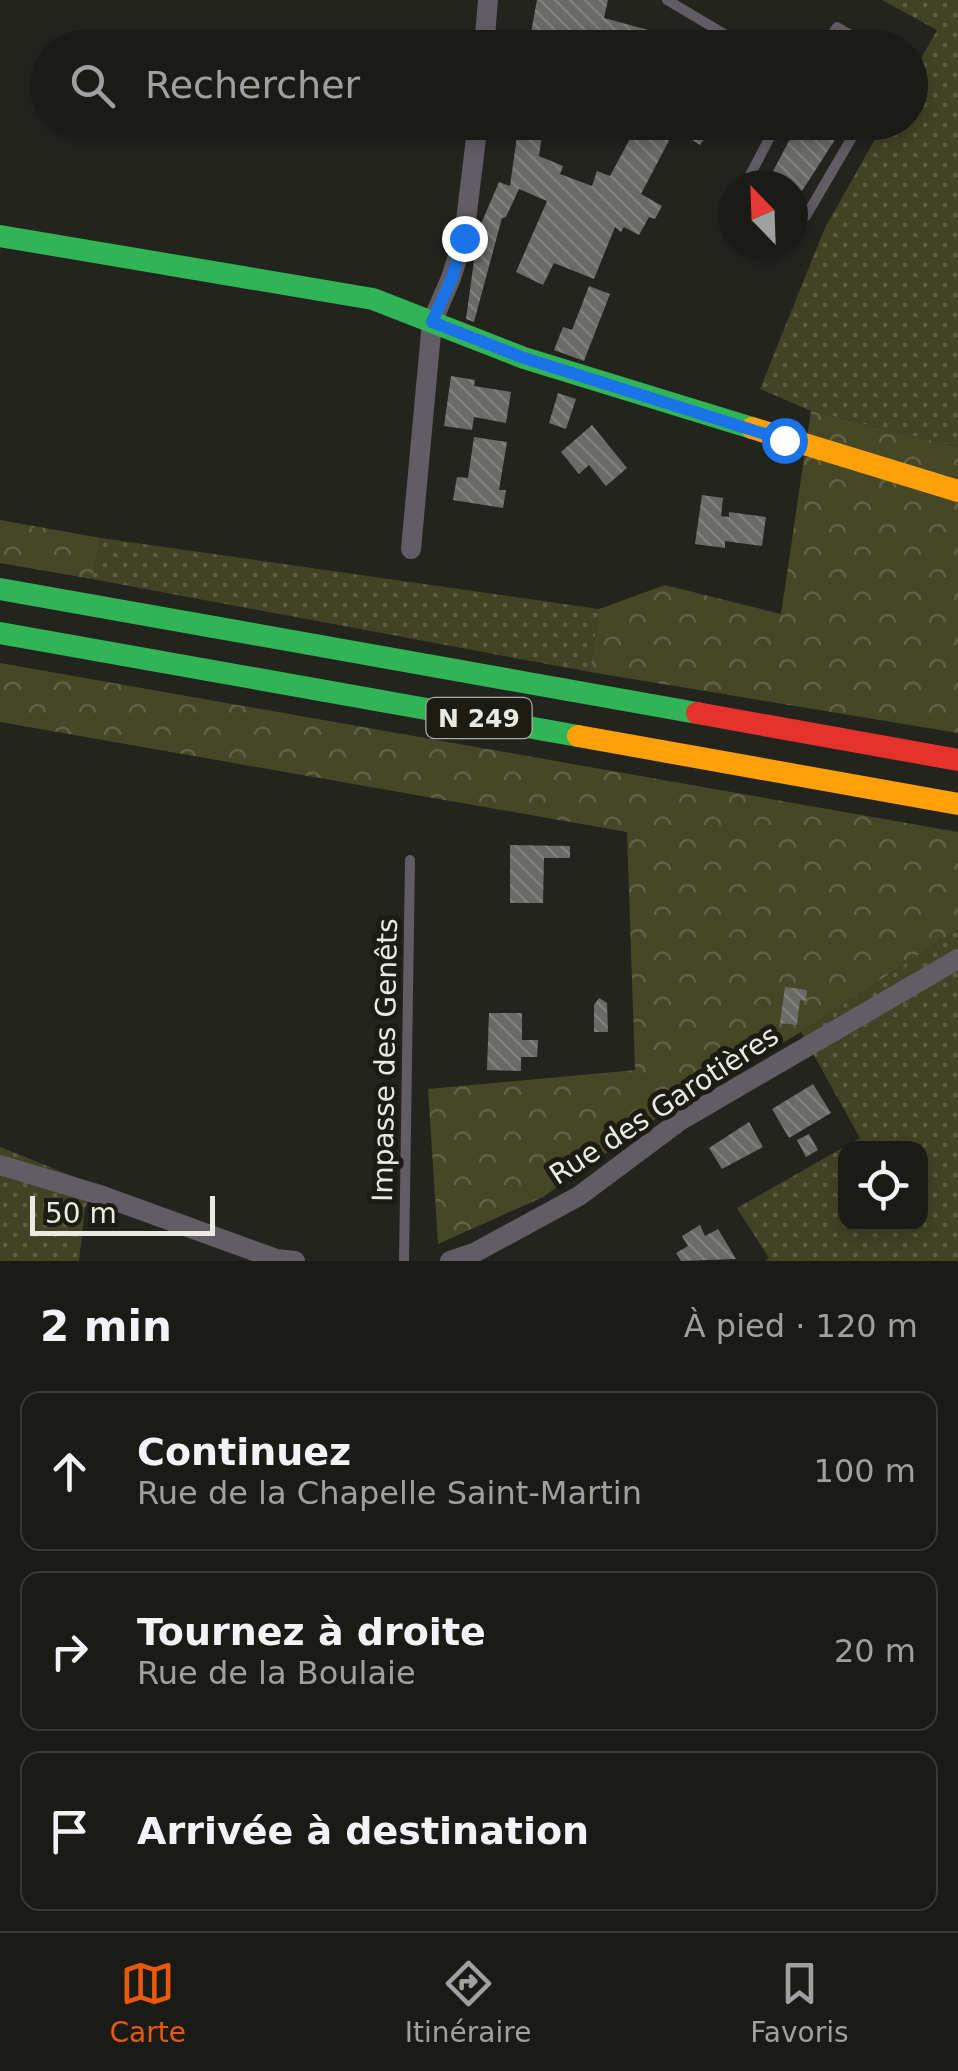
<!DOCTYPE html>
<html lang="fr">
<meta charset="utf-8">
<style>
:root{--surface:#1a1b16;--page:#272823;--text:#f1f3f6;--muted:#9fa1a1;--line:#383935;--accent:#ea580c}
body{margin:0;font-family:"DejaVu Sans",sans-serif;background:var(--page);color:var(--text)}
.controls{position:absolute;right:30px;bottom:30px;display:grid;overflow:hidden;border-radius:20px;box-shadow:0 5px 15px #0003}
.controls button{width:90px;height:90px;display:grid;place-items:center;padding:0;border:0;border-bottom:2px solid var(--line);background:var(--surface);color:var(--text);font:50px sans-serif}
.compass{position:absolute;left:718px;top:170px;width:90px;height:90px;border-radius:50%;background:var(--surface);box-shadow:0 5px 15px #0003;rotate:337deg}
.scale{position:absolute;left:30px;bottom:25px;width:185px;box-sizing:border-box;padding-left:10px;border:5px solid #eaeae4;border-top:0;font-size:28px;line-height:35px;white-space:nowrap;color:#eaeae4;-webkit-text-stroke:8px #1c1c13;paint-order:stroke}
.stop{position:absolute;width:30px;height:30px;margin:-22px;border:8px solid #1a73e8;border-radius:50%;background:#fff}
.stop.end{background:#1a73e8;border-color:#fff;box-shadow:0 2px 10px #0008}
.list{margin:0;padding:0;list-style:none}
h2{display:flex;justify-content:space-between;align-items:center;height:130px;margin:0;padding:0 40px;font-size:42px}
h2 small{font-size:32px;font-weight:400;color:var(--muted)}
.list li{display:grid;grid-template-columns:65px 1fr auto;gap:30px;align-items:center;box-sizing:border-box;height:160px;margin:0 20px 20px;padding:0 20px;border:2px solid var(--line);border-radius:20px}
.list b{display:block;font-size:38px;white-space:nowrap}
.list p{margin:0;font-size:32px;white-space:nowrap;color:var(--muted)}
.list em{font-size:32px;font-style:normal;color:var(--muted)}
.icon{flex:none;width:55px;height:55px;fill:none;stroke:currentColor;stroke-width:2;stroke-linecap:round;stroke-linejoin:round}
.map{position:relative;flex:none;width:958px;height:1261px;overflow:hidden}
.search{position:absolute;background:var(--surface);box-shadow:0 5px 15px #0003;left:30px;right:30px;top:30px;height:110px;display:flex;align-items:center;gap:25px;box-sizing:border-box;padding:0 35px;border-radius:55px;color:var(--muted);font-size:38px}
.sheet{height:670px;background:var(--surface)}
nav{display:flex;justify-content:space-around;align-items:center;box-sizing:border-box;height:140px;border-top:2px solid var(--line);background:var(--surface);font-size:28px;color:var(--muted)}
nav a{display:grid;justify-items:center;gap:5px}
nav .on{color:var(--accent)}
.map>svg:first-child{display:block}
.grass{fill:url(#grass-dots);fill-rule:evenodd}
.forest{fill:url(#forest-crowns)}
.building{fill:url(#building-back-hatch)}
.lines{fill:none;stroke-linecap:round;stroke-linejoin:round}
.lane{stroke:#625d64;stroke-width:10}
.street{stroke:#625d64;stroke-width:20}
.fast{stroke:#30b455;stroke-width:22}
.slow{stroke:#ff9f0a;stroke-width:22}
.jam{stroke:#e5322d;stroke-width:22}
.route{stroke:#1a73e8;stroke-width:12}
.labels{text-anchor:middle;dominant-baseline:central;stroke-width:10;stroke-linejoin:round;paint-order:stroke}
.shield{fill:#1c1c13;stroke:#acaca5;stroke-width:2.5}
.shield-label{font-size:25px;font-weight:bold;fill:#eaeae4}
.street-label{font-size:28px;fill:#eaeae4;stroke:#1c1c13}
</style>
<div class="map">
<svg width="958" height="1261" viewBox="0 0 958 1261">
<defs>
<pattern id="grass-dots" width="8" height="8" patternUnits="userSpaceOnUse" patternTransform="scale(2.5)"><rect width="8" height="8" fill="#424325"/><path d="M2 2h.1M6 6h.1" fill="none" stroke="#5d5e44" stroke-width="1.8" stroke-linecap="round"/></pattern>
<pattern id="forest-crowns" width="20" height="18" patternUnits="userSpaceOnUse" patternTransform="scale(2.5)"><rect width="20" height="18" fill="#464726"/><path d="M2 6a3 3 0 1 1 6 0M12 15a3 3 0 1 1 6 0" fill="none" stroke="#616245"/></pattern>
<pattern id="building-back-hatch" width="6" height="6" patternUnits="userSpaceOnUse" patternTransform="scale(2.5)"><rect width="6" height="6" fill="#6a6b66"/><path d="M-1 5l2 2M0 0l6 6M5-1l2 2" fill="none" stroke="#7f807c"/></pattern>
</defs>
<rect width="100%" height="100%" fill="#23241e"/>
<path class="grass" d="M882,0H958V447L811,411L760,389L824,230L884,123L910,122L911,76L937,30Z
M101,538L599,609L590,672L92,579Z
M958,929V1261H765L769,1258L737,1208L860,1138L801,1032ZM846,1148H920V1224H846Z
M0,1147L95,1185L85,1208L79,1261H0Z"/>
<path class="forest" d="M811,411L958,447V733L590,672L599,609L665,585L781,614Z
M0,520L101,538L92,579L0,563Z
M0,663L958,832V929L801,1032L668,1110L543,1197L438,1244L428,1089L635,1070L627,832L0,722Z"/>
<path class="building" d="M537,0H608L604,18L689,41L688,48H489L490,38L529,43Z
M519,122L543,127L539,156L563,166L560,174L592,186L597,171L610,176L639,122H716L700,145L675,129L641,194L662,206L655,219L649,217L639,235L624,227L621,232L615,227L594,279L554,263L543,285L516,272L547,201L519,189L506,217L502,218L474,322L466,319L478,231L499,182L510,186Z
M799,122H841L835,133L838,135L802,191L772,173Z
M589,286L610,294L584,361L554,350L563,327L572,330Z
M451,376L475,380L474,386L511,392L506,423L474,417L472,430L444,426Z
M558,393L576,399L566,429L549,423Z
M592,425L627,468L606,486L589,465L579,474L561,452Z
M474,437L507,442L499,490H506L503,508L453,500L457,477L468,478Z
M702,495L723,498L721,516L729,517V512L766,517L762,546L725,541V548L695,544Z
M510,845L570,846V858H544L543,903H510Z
M785,987L807,990L806,1001L800,1000L797,1025L780,1023Z
M599,998L607,1003L608,1032H594V1005Z
M489,1013H522V1040H538L537,1057H521V1071L487,1070Z
M813,1084L831,1113L789,1138L772,1109Z
M749,1122L763,1147L722,1169L709,1148Z
M809,1134L818,1150L806,1157L797,1140Z
M700,1225L705,1236L718,1229L736,1259L681,1261L676,1253L688,1246L682,1236Z"/>
<g class="lines">
<path class="lane" d="M667,0L748,48
M823,48L837,27L873,48
M763,185L750,175L778,122
M793,206L806,216L861,122
M404,1261L410,860"/>
<path class="street" d="M484,48L488,0
M411,549L432,322L451,278L464,237L478,122
M0,1165L97,1194L276,1259L295,1261
M450,1261L474,1253L579,1196L681,1120L958,959"/>
<path class="fast" d="M0,236L373,299L524,358L752,428
M0,589L697,713
M0,633L578,736"/>
<path class="slow" d="M752,428L958,491
M578,736L958,804"/>
<path class="jam" d="M697,713L958,760"/>
</g>
<g class="lines">
<path class="route" d="M464,238L452,278L432,322L524,358L784,440"/>
</g>
<g class="labels">
<rect class="shield" x="426.5" y="698" width="105" height="40" rx="8"/>
<g class="shield-label">
<text x="479" y="718">N 249</text>
</g>
<g class="street-label">
<text transform="translate(385 1060) rotate(-89)">Impasse des Genêts</text>
<text transform="translate(664 1105) rotate(-33)">Rue des Garotières</text>
</g>
</g>
</svg>
<div class="controls">
<button><svg class="icon" aria-label="locate" viewBox="0 0 24 24"><circle cx="12" cy="12" r="6"/><path d="M12 2v4M12 18v4M2 12h4M18 12h4"/></svg></button>
</div>
<svg class="compass" viewBox="-18 -18 36 36"><path d="M0-13l5 13h-10z" fill="#e53935"/><path d="M0 13l5-13h-10z" fill="#9fa1a1"/></svg>
<div class="scale">50 m</div>
<div class="stop" style="left:784px;top:440px"></div>
<div class="stop end" style="left:464px;top:238px"></div>
<div class="search"><svg class="icon" aria-label="search" viewBox="0 0 24 24"><circle cx="10" cy="10" r="6"/><path d="M15 15l6 6"/></svg>Rechercher</div>
</div>
<section class="sheet">
<h2>2 min<small>À pied · 120 m</small></h2>
<ul class="list">
<li><svg class="icon" aria-label="ahead" viewBox="0 0 24 24"><path d="M12 20V5M6 11l6-6 6 6"/></svg><div><b>Continuez</b><p>Rue de la Chapelle Saint-Martin</p></div><em>100 m</em></li>
<li><svg class="icon" aria-label="right" viewBox="0 0 24 24"><path d="M7 20v-9h11M14 6l5 5-5 5"/></svg><div><b>Tournez à droite</b><p>Rue de la Boulaie</p></div><em>20 m</em></li>
<li><svg class="icon" aria-label="arrive" viewBox="0 0 24 24"><path d="M6 21V4h12l-3 4 3 4H6"/></svg><div><b>Arrivée à destination</b></div></li>
</ul>
</section>
<nav>
<a class="on"><svg class="icon" aria-label="map" viewBox="0 0 24 24"><path d="M3 6l6-2 6 2 6-2v14l-6 2-6-2-6 2zM9 4v14M15 6v14"/></svg>Carte</a>
<a><svg class="icon" aria-label="directions" viewBox="0 0 24 24"><path d="M12 3l9 9-9 9-9-9zM9 14v-3h6M13 9l2 2-2 2"/></svg>Itinéraire</a>
<a><svg class="icon" aria-label="saved" viewBox="0 0 24 24"><path d="M7 4h10v16l-5-4-5 4z"/></svg>Favoris</a>
</nav>
